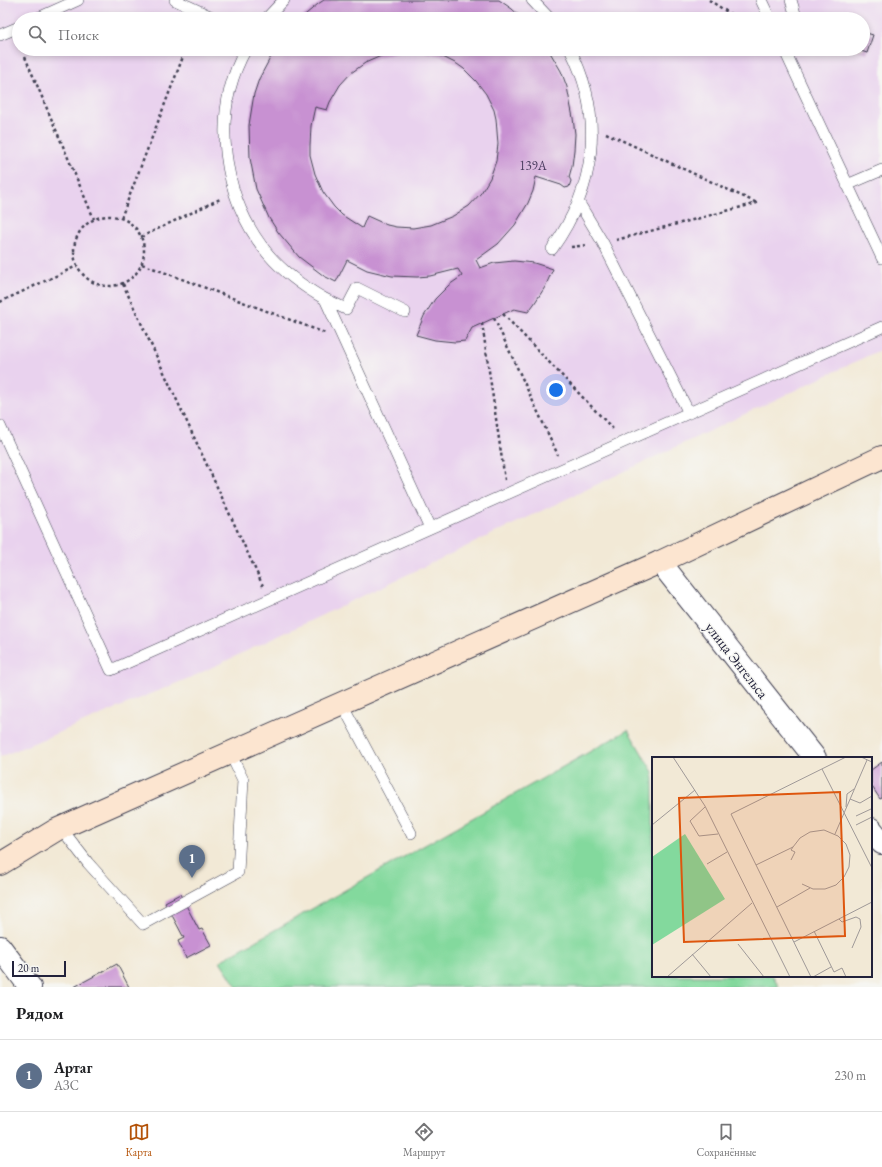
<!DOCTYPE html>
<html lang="ru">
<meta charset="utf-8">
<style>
:root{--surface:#fff;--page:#f6f6f6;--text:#202124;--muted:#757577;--line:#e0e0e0;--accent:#b45309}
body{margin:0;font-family:"EB Garamond",serif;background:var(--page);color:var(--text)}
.scale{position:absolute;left:12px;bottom:10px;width:54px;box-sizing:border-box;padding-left:4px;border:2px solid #22223b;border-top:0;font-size:11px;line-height:14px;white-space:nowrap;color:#22223b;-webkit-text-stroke:3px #f6f6f2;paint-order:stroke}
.you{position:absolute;left:556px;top:390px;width:14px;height:14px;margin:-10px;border:3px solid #fff;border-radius:50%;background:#1a73e8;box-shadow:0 0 0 6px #1a73e833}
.badge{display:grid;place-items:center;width:26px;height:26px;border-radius:50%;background:var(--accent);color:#fff;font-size:13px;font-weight:700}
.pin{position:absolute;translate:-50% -33px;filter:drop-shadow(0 1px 2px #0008)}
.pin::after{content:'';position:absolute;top:21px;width:14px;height:12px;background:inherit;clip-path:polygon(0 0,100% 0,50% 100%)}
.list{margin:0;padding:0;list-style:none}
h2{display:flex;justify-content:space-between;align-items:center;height:52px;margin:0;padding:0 16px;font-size:17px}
h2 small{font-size:13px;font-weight:400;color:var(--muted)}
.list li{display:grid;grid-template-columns:26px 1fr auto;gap:12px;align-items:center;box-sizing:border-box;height:72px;padding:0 16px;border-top:1px solid var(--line)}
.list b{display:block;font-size:15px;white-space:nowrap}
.list p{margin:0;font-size:13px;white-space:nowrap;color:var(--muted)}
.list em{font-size:13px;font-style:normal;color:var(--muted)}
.icon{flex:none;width:22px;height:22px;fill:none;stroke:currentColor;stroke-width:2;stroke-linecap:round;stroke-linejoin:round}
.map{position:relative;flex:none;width:882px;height:987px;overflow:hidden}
.search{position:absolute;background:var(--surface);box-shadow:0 2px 6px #0003;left:12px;right:12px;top:12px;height:44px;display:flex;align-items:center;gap:10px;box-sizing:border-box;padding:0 14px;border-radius:22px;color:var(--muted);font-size:15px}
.sheet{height:124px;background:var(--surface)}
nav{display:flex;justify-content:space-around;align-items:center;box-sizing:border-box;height:56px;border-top:1px solid var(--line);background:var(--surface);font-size:11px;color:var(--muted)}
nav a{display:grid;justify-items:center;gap:2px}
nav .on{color:var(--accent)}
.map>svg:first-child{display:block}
.built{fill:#e9d2ee;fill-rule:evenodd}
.green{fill:#83d99d;stroke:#527e6c}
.building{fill:#c891d2;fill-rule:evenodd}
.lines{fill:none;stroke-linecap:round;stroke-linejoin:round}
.lane-casing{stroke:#414052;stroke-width:12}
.street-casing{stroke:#414052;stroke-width:24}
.secondary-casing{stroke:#414052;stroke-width:24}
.path{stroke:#414052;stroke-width:2.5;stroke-dasharray:3 3;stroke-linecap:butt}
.lane{stroke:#fff;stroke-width:11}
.street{stroke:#fff;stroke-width:22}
.secondary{stroke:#fce5d0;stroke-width:22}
.labels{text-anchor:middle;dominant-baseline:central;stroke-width:3;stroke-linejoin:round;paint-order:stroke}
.number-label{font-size:13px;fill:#4c3e61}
.street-label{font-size:15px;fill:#22223b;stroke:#f6f6f2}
.inset-road{fill:none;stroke:#9f9998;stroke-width:1}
.view{fill:#de560e;fill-opacity:0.15;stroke:#de560e;stroke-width:2}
.inset-edge{fill:none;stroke:#22223b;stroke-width:2}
</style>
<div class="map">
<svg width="882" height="987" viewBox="0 0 882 987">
<rect width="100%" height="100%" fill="#f6f6f2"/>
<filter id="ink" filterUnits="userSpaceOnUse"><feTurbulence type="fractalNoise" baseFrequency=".025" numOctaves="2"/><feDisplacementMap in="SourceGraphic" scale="8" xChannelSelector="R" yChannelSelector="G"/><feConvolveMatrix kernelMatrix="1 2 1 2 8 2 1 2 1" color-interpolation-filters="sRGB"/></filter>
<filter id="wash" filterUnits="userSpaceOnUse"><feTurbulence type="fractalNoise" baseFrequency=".012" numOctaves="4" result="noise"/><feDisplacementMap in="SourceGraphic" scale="16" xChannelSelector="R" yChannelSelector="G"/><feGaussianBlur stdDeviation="0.9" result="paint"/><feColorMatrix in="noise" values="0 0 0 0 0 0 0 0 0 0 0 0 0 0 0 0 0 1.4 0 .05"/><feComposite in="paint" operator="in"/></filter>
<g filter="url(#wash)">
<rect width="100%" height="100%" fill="#f2e9d6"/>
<path class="built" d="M0,0H882V349L196,675L0,757ZM19,19H863V49H19Z"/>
<path class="green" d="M628,730L653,772V976H773L779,987H237L220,961Z"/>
<g id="blocks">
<path class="building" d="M324,0H499L512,9L523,19H300L318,4Z
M863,32L873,35L867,53L855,49H863Z
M275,49H548L561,71L567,87L573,118L575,134L574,150L572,166L569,177L571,181L569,187L565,188L561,185L536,177L533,191L528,203L515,225L498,244L476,260L480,268L494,263L514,261L534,263L553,269L545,287L534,304L528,312L514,309L472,328L465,341L455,342L435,340L416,335L424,316L435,299L449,285L462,276L458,269L430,276L417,277L392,276L367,270L347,260L336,282L324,276L299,257L278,232L269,218L256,189L250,158L249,125L254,94L259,79ZM407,51L424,52L441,56L457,64L464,69L476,81L486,94L494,110L496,119L498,144L496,161L490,178L481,193L469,206L453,216L431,225L413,228L396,227L387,225L367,216L362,228L342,215L334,207L323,192L315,174L310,155V145L311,126L313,116L315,107L327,110L330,102L340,85L351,73L365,63L381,56Z
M882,762V798L880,799L871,785V770Z
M180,894L199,930L202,929L211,945L186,958L178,941L184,938L165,902Z
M117,964L129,987H74Z"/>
</g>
</g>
<g filter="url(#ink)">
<use href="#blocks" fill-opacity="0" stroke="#414052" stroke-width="1"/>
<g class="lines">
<defs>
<path id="lane" d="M175,0L216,19
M532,0L550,19
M761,0L770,19
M791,0L796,17L793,19
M36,19L78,0
M266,19L284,0
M0,35L19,27
M246,49C210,113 222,198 268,254C284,273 304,287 325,299L430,528
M784,49L882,258
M847,185L882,170
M579,203L603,243L689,413
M552,249C596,187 605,118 570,49
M325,299L346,309L357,288L405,312
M0,426L111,670L882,327
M342,704L411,833
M61,828L88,863L143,924L238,872L243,780L230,753"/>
<path id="street" d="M660,562L815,758
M871,829L882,843
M0,947L30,987"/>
<path id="secondary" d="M0,864L56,830L660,562L882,457"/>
</defs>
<use href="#lane" class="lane-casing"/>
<use href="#street" class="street-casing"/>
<use href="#secondary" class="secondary-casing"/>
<path class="path" d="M709,0L738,19
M25,57L94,219
M606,133L757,203
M74 251a35 35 0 1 1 70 0a35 35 0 1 1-70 0Z
M121,218L186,49
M141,237L222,198
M616,240L757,203
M571,247L588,245
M142,264L325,333
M123,284L263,586
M0,302L77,266
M503,314L614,430
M494,318L558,455
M482,323L505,480"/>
<use href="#lane" class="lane"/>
<use href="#street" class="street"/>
<use href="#secondary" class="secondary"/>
</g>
</g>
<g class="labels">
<g class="number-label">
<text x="533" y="165">139А</text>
</g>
<g class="street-label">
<text transform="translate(737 660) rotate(52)">улица Энгельса</text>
</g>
</g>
<g transform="translate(652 757)">
<rect width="220" height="220" fill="#f2e9d6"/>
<path d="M33,77L73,142L0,188V100Z" fill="#83d99d"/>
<path class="inset-road" d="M21,0L53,49L138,220M209,0L220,5M170,12L220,111M198,42L208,46L220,39M53,50L38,64L47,79L66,77M194,50L195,37L202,32M204,59L219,52M0,68L43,33M204,68L220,60M183,77L215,3M139,103L143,95L139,93L141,90M55,107L75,95M104,108L141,90L148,81L158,75L172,73L186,79L194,87L198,98L197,110L192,120L184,128L173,132H161L150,127M125,150L158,131M187,162L190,165L204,160L208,162L209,170L200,191M162,174L182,215L190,211L194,220M142,185L220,145M86,187L112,220M40,197L59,220M15,220L100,146M159,220L79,57L194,0M161,220L179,210"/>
<path class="view" d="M188,35L193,179L32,185L27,41Z"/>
<rect width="220" height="220" class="inset-edge"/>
</g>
</svg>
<div class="scale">20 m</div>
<div class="you"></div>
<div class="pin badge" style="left:192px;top:878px;background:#5c6f8a">1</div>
<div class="search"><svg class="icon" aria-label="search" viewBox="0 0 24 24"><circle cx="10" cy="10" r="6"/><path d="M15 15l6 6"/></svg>Поиск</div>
</div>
<section class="sheet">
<h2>Рядом<small></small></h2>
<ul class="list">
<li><span class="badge" style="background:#5c6f8a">1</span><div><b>Артаг</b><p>АЗС</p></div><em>230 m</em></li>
</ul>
</section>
<nav>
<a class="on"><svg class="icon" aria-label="map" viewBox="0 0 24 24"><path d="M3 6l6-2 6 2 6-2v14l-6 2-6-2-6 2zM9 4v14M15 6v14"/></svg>Карта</a>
<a><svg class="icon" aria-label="directions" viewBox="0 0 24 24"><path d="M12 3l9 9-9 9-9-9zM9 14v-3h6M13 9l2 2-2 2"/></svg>Маршрут</a>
<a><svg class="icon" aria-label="saved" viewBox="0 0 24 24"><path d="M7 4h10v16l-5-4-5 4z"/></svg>Сохранённые</a>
</nav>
